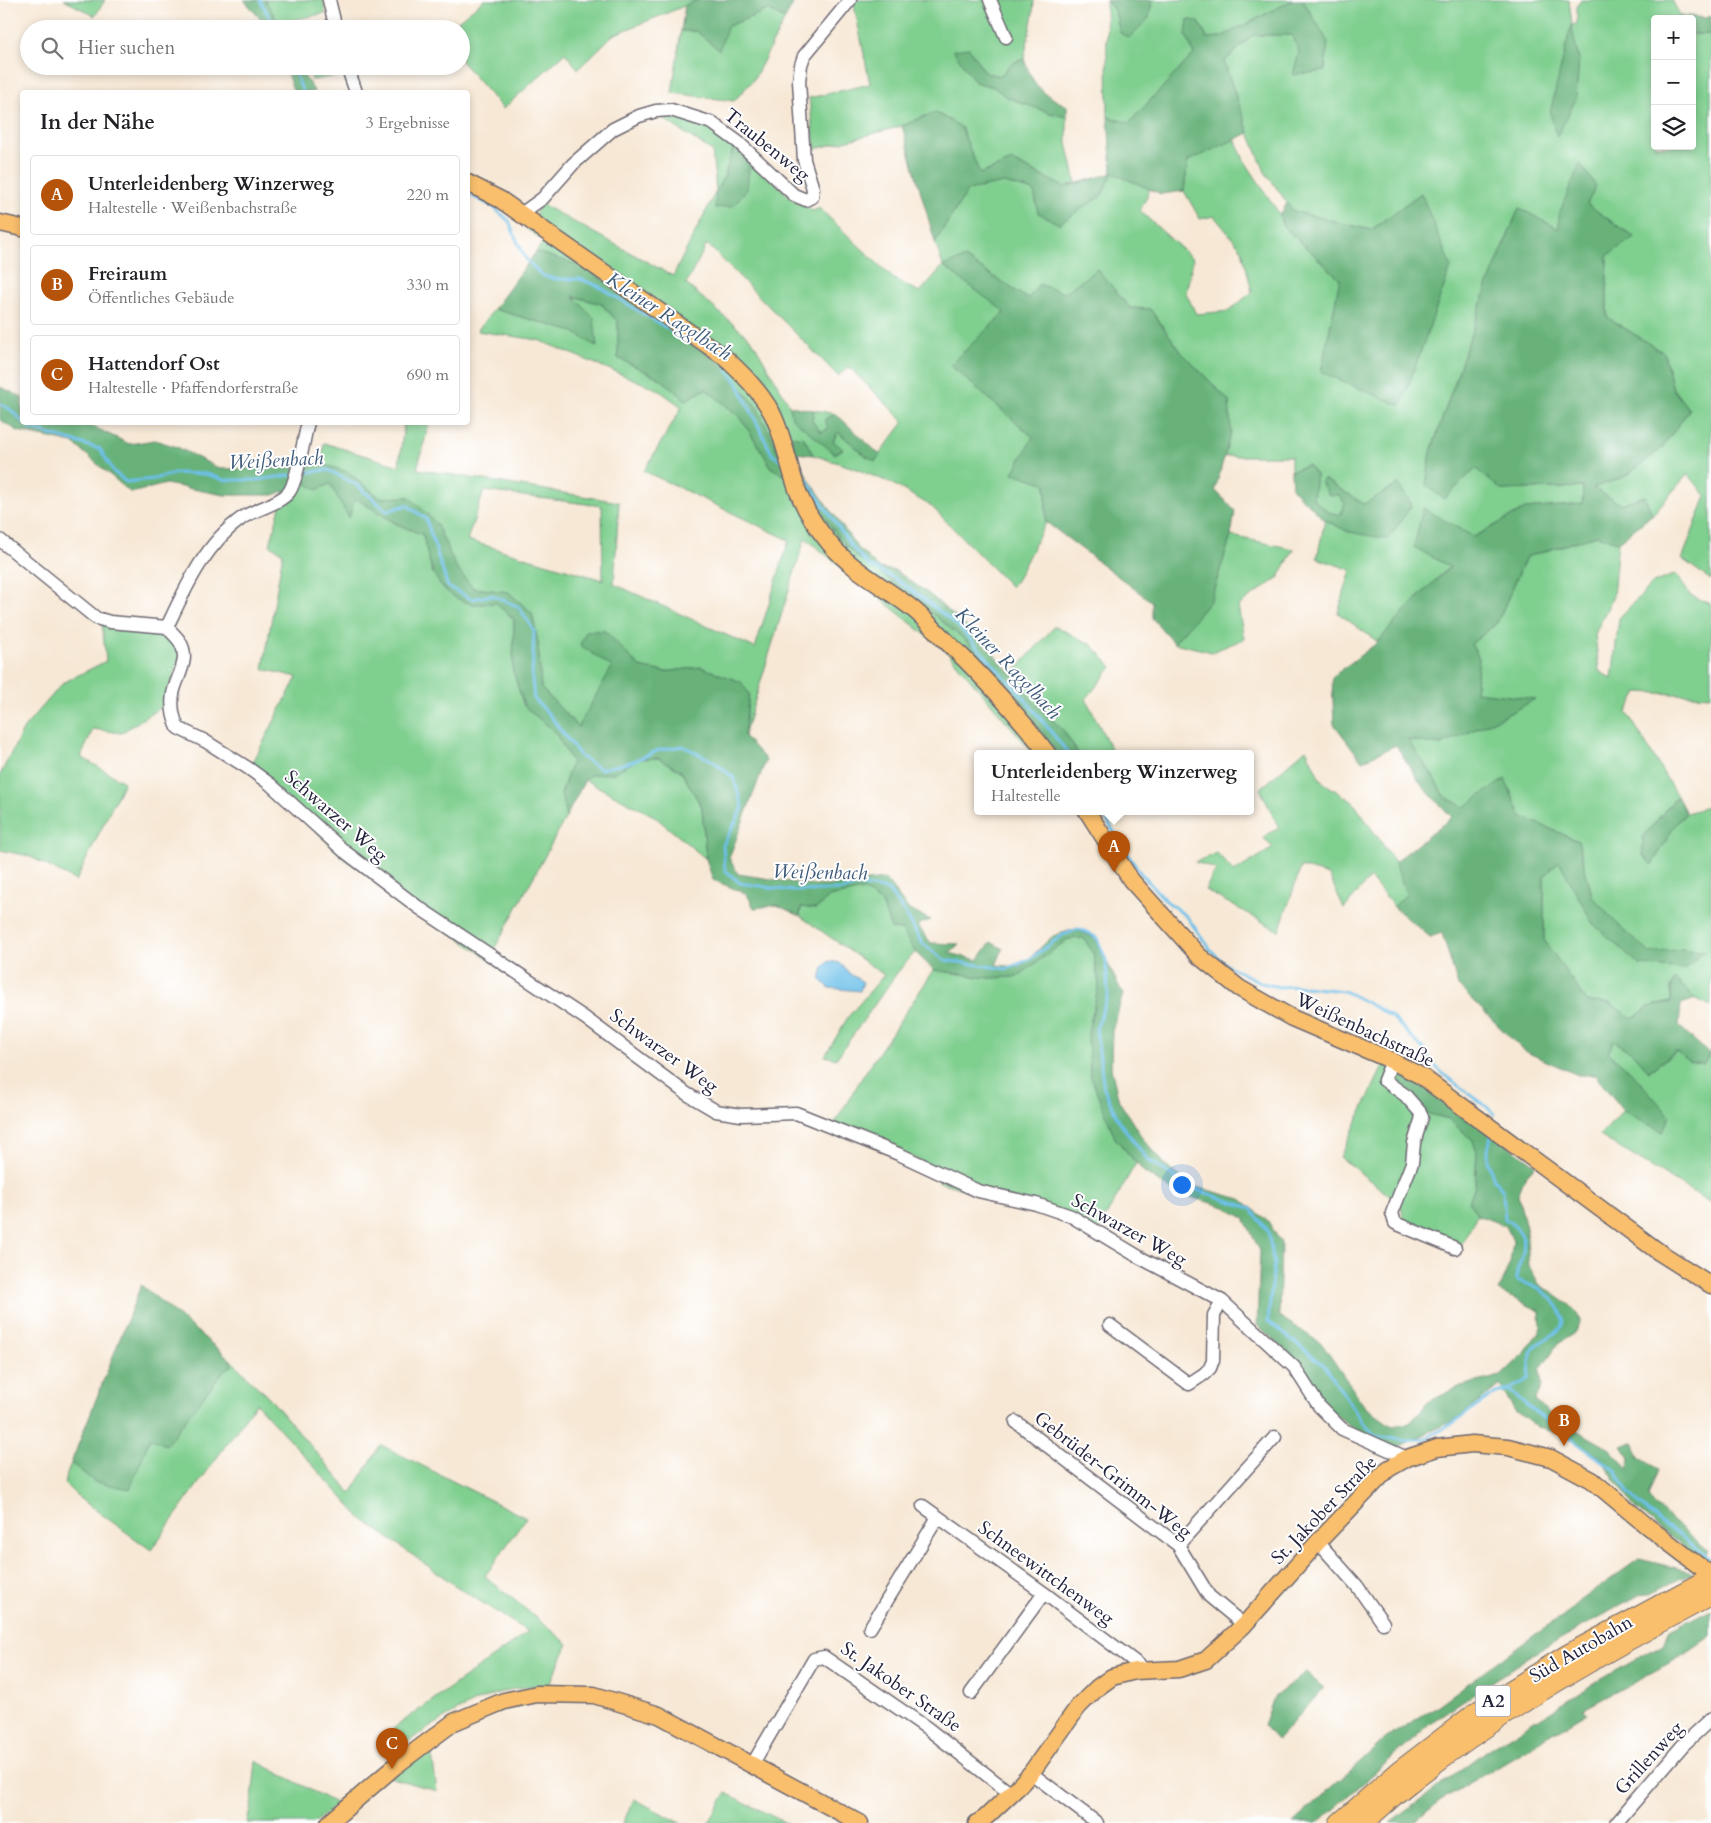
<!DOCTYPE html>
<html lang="de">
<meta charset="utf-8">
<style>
:root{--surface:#fff;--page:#f2f2f2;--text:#202124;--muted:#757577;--line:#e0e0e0;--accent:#b45309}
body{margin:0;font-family:Cardo,serif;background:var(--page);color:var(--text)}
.controls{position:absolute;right:15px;top:15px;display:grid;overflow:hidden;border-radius:5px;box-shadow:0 2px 8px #0003}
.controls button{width:45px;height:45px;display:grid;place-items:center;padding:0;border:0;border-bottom:1px solid var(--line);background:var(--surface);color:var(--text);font:25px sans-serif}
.you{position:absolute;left:1181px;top:1184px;width:18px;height:18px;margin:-12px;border:4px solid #fff;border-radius:50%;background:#1a73e8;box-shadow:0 0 0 8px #1a73e833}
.badge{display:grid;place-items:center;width:32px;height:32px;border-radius:50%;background:var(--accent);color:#fff;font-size:16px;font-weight:700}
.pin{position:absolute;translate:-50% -41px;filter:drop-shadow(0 1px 2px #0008)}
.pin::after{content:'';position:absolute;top:26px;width:18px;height:15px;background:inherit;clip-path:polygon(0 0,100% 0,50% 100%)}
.popup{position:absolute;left:974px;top:750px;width:280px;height:65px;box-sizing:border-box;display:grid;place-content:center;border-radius:5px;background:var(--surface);filter:drop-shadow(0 1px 4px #0005);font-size:16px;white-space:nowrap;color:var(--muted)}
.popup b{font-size:19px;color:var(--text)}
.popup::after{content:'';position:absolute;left:50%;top:100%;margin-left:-10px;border:10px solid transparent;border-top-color:var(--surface)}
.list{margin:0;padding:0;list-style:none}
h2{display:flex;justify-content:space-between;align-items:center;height:65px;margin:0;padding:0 20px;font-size:21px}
h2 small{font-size:16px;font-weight:400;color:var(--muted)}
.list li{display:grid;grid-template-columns:32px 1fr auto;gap:15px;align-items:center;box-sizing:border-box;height:80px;margin:0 10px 10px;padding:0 10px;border:1px solid var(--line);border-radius:5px}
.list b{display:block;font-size:19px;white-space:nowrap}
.list p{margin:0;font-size:16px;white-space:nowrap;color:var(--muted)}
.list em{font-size:16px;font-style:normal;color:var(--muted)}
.icon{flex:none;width:28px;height:28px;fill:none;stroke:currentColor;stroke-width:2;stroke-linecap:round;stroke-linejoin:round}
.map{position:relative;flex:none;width:1711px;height:1823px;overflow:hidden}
.search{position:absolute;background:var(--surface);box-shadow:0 2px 8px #0003;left:20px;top:20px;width:450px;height:55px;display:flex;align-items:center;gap:12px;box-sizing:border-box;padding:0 18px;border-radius:28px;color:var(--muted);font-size:19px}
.panel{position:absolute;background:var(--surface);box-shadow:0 2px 8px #0003;left:20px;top:90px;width:450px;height:335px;border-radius:5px}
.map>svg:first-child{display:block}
.green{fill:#7fcf8f;stroke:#507865;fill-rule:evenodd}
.forest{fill:#67b27a;stroke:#446a5a}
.water{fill:#6dc0e9;stroke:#487192}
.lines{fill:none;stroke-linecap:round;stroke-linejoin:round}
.stream{stroke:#6dc0e9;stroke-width:3}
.minor-casing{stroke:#6d6771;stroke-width:15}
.major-casing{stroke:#6d6771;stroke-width:19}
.highway-casing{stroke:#6d6771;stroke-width:21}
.minor{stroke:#fff;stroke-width:12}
.major{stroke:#f9bf6d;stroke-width:16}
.highway{stroke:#f9bf6d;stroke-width:19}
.labels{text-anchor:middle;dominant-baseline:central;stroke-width:4;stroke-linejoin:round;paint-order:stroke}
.shield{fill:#fff;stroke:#646476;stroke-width:1}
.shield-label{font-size:18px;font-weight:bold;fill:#22223b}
.street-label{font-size:19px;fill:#22223b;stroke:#fff}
.water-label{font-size:20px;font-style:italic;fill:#3c5978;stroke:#fff}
</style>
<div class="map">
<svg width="1711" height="1823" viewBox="0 0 1711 1823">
<rect width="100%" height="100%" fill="#fff"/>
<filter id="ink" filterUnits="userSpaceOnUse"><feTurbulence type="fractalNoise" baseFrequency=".02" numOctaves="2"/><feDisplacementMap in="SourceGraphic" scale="10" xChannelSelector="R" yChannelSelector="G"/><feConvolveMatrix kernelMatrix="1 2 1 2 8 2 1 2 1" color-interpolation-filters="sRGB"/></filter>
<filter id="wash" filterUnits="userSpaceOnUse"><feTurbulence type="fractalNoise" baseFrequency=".0096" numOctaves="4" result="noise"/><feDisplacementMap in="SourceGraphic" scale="20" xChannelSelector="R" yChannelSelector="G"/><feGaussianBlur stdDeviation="1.12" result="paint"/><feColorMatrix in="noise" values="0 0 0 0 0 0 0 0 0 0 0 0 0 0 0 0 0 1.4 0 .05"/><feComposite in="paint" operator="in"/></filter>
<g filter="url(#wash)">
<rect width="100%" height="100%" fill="#f7e8d5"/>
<path class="green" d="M64,0H105L95,16Z
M265,0H323L326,13L279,23L275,19Z
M484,0H699L613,35L578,69L565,53L503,109L461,61V29H448Z
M853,0H1034L1033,14L1024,59L1012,63L1000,76L985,73L969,49L975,82L994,87L1006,97L1050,113L1067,117V143L1076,183L1064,187L1012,161L980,174L961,127L935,112L902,126L815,149L809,98L870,84Z
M1152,0H1293L1221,37L1207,38L1199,22L1186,35L1194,54L1129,123L1108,117L1106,1L1115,11L1120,33L1149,18Z
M1303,0H1569L1572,25L1577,24V7L1581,0H1672L1680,15L1676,19H1655V146H1692V34H1711V580L1682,559L1706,496L1688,474L1652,515L1645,496L1620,504L1593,488L1626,476L1661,449L1689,410L1673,389L1664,353L1607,317V256L1519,208L1487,287L1431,452L1426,485L1444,499L1476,468L1502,490L1584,487L1582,505L1525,509L1474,537L1450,566L1408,607L1378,642L1338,613L1351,570L1317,558L1325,520L1349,532L1399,485L1364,504L1339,495L1345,504L1340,515L1328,512L1313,499L1316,475L1308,465L1291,471V456H1224L1231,432L1229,401L1182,353L1150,309L1130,308L1097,270L1064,293L1028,299L965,258L1006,312L950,365L1034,437L1046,484V522L1017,579L1011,587L931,506L891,483L851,467L813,455L804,438L791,437L800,463L781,458L757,407L727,371L700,346L582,266L536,252L544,241L527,229L541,204L673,276L716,191L712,151L659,116L675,115L691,117L736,140L724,177L716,191L750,158L793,200L813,211L819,208L894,279L920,292L943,266L935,242L968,190L1004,183L1034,191L1101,196L1113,173L1150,189L1140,211L1193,259L1186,293L1196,314L1229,311L1252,292L1242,250L1214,216L1200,219L1184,191L1188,161L1235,139L1244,160L1280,215L1282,225L1340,279L1321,372L1421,193L1371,230L1293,211L1265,172L1249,133L1224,62L1253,35H1292L1299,52L1328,42ZM707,244L838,376L849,367L904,422L875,460L866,456L838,432L833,441L793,418L790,406L752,340L686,284Z
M768,10L785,19L754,79L734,101L672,93L681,31H696L728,26Z
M309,66H336L338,76L312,80Z
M572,296L601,304L618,322V358L661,379L686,400L706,389L741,418L772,468L805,487L838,537L856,556L884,575L964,639L1007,687L1058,753H1033L948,653L805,538L744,736L749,694L701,667L665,672L639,667L605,631H586L613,667L578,727L541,688L538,643L532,613L508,592L473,588L457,569L436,523L410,497L380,498L348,472L321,464L324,443L399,466L404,423L429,424L417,469L619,502L614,584L755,648L789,540L644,471L682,407L657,389L538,340L477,331L494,309L574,332L597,346ZM484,491L602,506L603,580L467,540Z
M814,410L836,414L825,419L829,429L821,432L812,421Z
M303,480L330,483L349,518L355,497L397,524L423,535L432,572L470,604L496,603L514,619L513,671L524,706L555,732L572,762L561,794L566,817L489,959L343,858L251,766L297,677L263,669L283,553L270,545L284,491Z
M1597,535L1618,542L1613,596L1595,634L1599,671L1612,679L1619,618L1653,583L1676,574L1690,595L1711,604V696L1638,692L1627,712L1677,796L1643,837V855L1652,865L1675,825L1686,813L1711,806V1006L1696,999L1675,979L1671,988V1002L1648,1007L1633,1019L1610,1003L1587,1002L1544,940V877L1559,861L1640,965L1682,949L1650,954L1613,920L1592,896L1578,841L1521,816L1505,779L1464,808L1444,796L1432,775L1407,740L1441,745L1510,713L1534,699L1475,692L1479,658L1471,644L1497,623L1526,557Z
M1231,536L1294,549L1279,577L1238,606L1244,639L1212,652L1174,643L1210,601Z
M102,624L162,631L178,644L180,656L164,705L121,733L93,729L81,757L124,782L76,881L29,856L0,850V775L24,728L63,683L106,661Z
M1055,626L1092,645L1112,667L1086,699L1113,753H1078L1063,730L1030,698L1012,674Z
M1306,749L1321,781L1353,802L1395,862L1407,894L1394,907L1370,878L1344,909L1329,875L1301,867L1279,931L1205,890L1216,869L1195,862L1217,853L1234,872L1273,848L1263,837L1279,828L1260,789Z
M658,758L681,771L702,807L706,859L654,816L585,780L590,775L613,773L639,759Z
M863,890L882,903L891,929L902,930L915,952L897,973L836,1059L825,1056L848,1017L884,975L800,916L801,907L816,909L829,897Z
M1084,938L1093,953L1099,984L1088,1033L1115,1138L1136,1163L1094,1237L1052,1214L939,1182L940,1169L834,1124L863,1076L934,970L989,978L1017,977L1068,939Z
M1614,1041L1632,1052L1649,1071L1677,1051L1689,1062L1704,1064L1711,1051V1203L1600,1136L1623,1110L1662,1131L1631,1072L1608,1053Z
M1385,1062L1395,1067L1426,1113L1449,1119L1473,1141L1477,1151L1475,1185L1469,1202L1477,1215L1461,1245L1404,1222L1401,1205L1340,1157Z
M230,1359L254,1384L266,1394L351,1493L381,1445L526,1518L485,1576L568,1644L549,1685C487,1685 441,1720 391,1753V1730L528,1632L456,1586L362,1519L256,1403L151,1550L79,1498L64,1483L71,1463L95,1482L150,1438L225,1368L232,1366Z
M542,1700L496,1712L454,1733L431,1748L437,1791L389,1777L428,1747L492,1709Z
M256,1761L337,1804L314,1823H247L252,1800Z
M726,1793L786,1823H709Z
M634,1799L681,1823H623Z"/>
<path class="forest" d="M244,0H265L282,29H269Z
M699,0H795L785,19L768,10L728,26L719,50L696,31H681L685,5Z
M1106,0H1152L1149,18L1129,38L1120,33L1115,11Z
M1293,0H1303L1328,42L1325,71L1293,75L1299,52L1292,35H1253L1224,62L1249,133L1188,161L1184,191L1161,194L1113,173L1101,196L1059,224L1038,213L1034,191L1004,183L968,190L935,242L902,126L935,112L961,127L980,174L1012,161L1064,187L1112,173L1108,117L1129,123L1194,54L1186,35L1188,19L1199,22L1207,38L1221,37Z
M1680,15L1706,18L1711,16V34H1692V19H1676Z
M1571,25L1579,59L1576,99L1557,137L1550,113Z
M969,48L985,73L1000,76L1012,63L1024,59C1034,87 1041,93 1067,106V117L1050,113L1006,97L994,87L975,82L953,50Z
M284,66H297L315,92H294Z
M736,140L750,158L747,189L733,206L715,208L716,191L724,177Z
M1580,163L1596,186L1587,204L1634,237L1607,256V317L1664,353L1673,389L1689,410L1661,449L1626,476L1593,488L1620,504L1645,496L1652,515L1618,542L1597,535L1526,557L1497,623L1471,644L1479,658L1475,692L1535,699L1510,713L1441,745L1408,740L1431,773L1444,796L1464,807L1505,779L1521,816L1578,841L1592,896L1613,920L1650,953L1682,949L1704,951L1685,969L1640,965L1593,924L1559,861L1544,877V940L1587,1002L1610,1003L1633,1019L1648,1007L1671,1002V988L1675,979L1696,999L1681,1004L1679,1026L1709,1054L1704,1064L1689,1062L1676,1051L1649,1071L1632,1052L1614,1041L1608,1052L1631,1072L1670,1116L1662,1132L1623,1110L1595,1075H1578L1524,1051L1458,986L1442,933L1430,937L1394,907L1406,894L1395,862L1452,817L1422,786L1396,745L1362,761L1334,724L1332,677L1378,642L1408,607L1450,567L1414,547L1423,508L1474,537L1525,509L1582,504L1583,487L1501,490L1476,468L1444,499L1426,485L1431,452L1487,287L1519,208L1559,229V214Z
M1421,193L1451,267L1401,406L1321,372L1340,279L1282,225L1280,215L1287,203L1293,211L1371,230Z
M536,252L582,266L700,346L727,371L757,407L781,457L800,463L810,481L857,547L879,568L896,571L929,594L975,634L1012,674L1030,698L1063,730L1078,753H1058L1007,687L964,639L884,575L856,556L838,537L805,487L772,468L741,418L706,389L686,400L661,379L618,358V322L602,304L573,296L594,318L597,347L574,332L494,309Z
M965,258L1028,299L1039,284L1064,293L1097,269L1130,308L1150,309L1182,353L1229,401L1231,432L1215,490L1235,511L1231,536L1210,601L1174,643L1152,618V602L1046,522V484L1013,473L1033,437L950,365L1005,312L943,266Z
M0,387L22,397V422L86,423L129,444L155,440L177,447L220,469L286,468L321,464L348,472L380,498L410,497L436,523L457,569L473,588L508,592L532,613L538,643L541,688L578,727L612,667L580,645L586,631H605L640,667L665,672L701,667L741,682L749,694L744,736L766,760L729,858L738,874L803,884L825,886L885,879L909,910L931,920L917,925L931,943L959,944L949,953L978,960L991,942L1003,949L996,965L1020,967L1053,936L1075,929L1095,938L1123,994L1112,1031L1111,1068L1119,1101L1143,1139L1170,1170L1196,1187L1241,1199L1268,1221L1281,1243L1279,1316L1322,1344L1365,1407L1392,1426L1410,1423L1428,1402L1461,1386L1501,1376L1525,1353L1541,1328L1540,1311L1498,1291L1510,1263L1513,1241L1506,1226L1477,1215L1469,1202L1475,1185L1477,1151L1473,1141L1449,1119L1426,1113L1393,1083L1395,1067L1536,1165L1525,1177L1518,1195L1526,1228L1529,1266L1539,1284L1571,1306L1581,1320L1574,1333L1557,1345L1540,1369L1542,1386L1535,1401L1555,1418L1610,1449L1628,1469L1630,1458L1622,1446L1633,1442L1639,1457L1658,1469L1648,1496L1654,1505L1708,1550L1702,1563L1634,1507L1599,1456L1560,1433L1537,1428L1515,1411L1500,1385L1457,1419L1396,1448L1364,1436L1326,1408L1298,1361L1257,1325L1260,1251L1244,1218L1225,1207L1174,1192L1144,1172L1115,1138L1090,1075L1088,1033L1099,984L1093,953L1084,938L1068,939L1017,977L989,978L934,970L915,952L902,930L891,929L882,903L863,890L829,897L816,909L801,907L800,916L777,905L754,908L747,894L713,880L706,859L702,807L681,771L658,758L639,759L613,773L590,775L585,780L566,817L561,794L572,762L555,732L524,706L513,671L514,619L496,603C488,603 476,606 468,603C434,592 430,566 423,535L397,524L355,498L349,518L330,484L317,490L303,481L284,491L274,495H224L166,484L131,493L73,443L18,431L0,420Z
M790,406L814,410L812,421L821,432L828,429L825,419L836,414L880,455L875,461L866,456L838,432L833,441L843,449L835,454L792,418Z
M791,436L804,438L813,455L796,453Z
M1308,465L1316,475L1313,499L1328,512L1340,515L1345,504L1339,495H1329L1321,482L1324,479L1364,504L1398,484L1412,505L1388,539L1349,532L1325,520L1292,489L1291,471Z
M1677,796L1686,813L1675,825L1652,865L1643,855V837Z
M141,1285L230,1359L232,1366L225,1369L166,1445L150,1438L130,1489L95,1482L71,1463Z
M1639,1559L1693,1572L1649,1594L1639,1595L1530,1656L1437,1718L1318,1823H1293L1385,1739L1437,1706L1536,1634L1563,1617L1580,1601Z
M1711,1609V1637L1686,1654L1582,1710L1587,1713L1443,1799L1412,1823H1390L1485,1752L1602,1679L1663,1644L1670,1630Z
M1306,1673L1324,1688L1277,1740L1264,1725L1274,1697Z"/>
<path class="water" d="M829,961L840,963L850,974L863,982L860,991L829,988L820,979L823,967Z"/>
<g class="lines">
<path class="stream" d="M260,0L276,29
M292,66L303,92
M468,194L493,207L509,221L517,241L526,259L541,275L555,279H580L598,286L691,343
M726,369L737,382L772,454L781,461
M0,404L10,409L22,421
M24,422L31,429L100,449L114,472L126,482L154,479L176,473L206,474L224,480H257L292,475
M800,470L851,546L868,565L894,578L921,597L957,625L1024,698L1068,753
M300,473L328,470L357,485L387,511L407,505L426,519L448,587L472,599L492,595L519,607L534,631L532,678L534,699L548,713L581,757L601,769L631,762L659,750L683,746L713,761L733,777L743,808L723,845L725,870L740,883L792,891L843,890L859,885L888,890L905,913L922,943L944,960L1007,969L1030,959L1061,936L1078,929L1089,933L1097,938L1106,960L1108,995L1096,1029L1104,1089L1120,1123L1147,1159L1189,1187L1250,1208L1268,1231L1274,1265L1268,1321L1325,1366L1363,1423L1376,1436L1408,1441L1426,1438L1447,1427L1496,1393L1509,1390L1536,1413L1616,1471L1628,1493L1650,1514L1711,1559
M1103,811L1109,824L1138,870L1165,900L1187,917L1211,950L1226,965L1262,983L1279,987L1295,986L1344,991L1377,1008L1393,1018L1425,1051L1433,1064L1448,1078L1486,1106L1494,1114
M1491,1136L1488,1149V1162L1494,1179L1503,1191L1505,1219C1522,1230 1528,1240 1521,1260C1518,1268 1516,1271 1517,1280C1525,1283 1535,1286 1542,1291C1554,1299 1572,1319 1557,1332C1549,1338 1537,1342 1532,1351C1529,1358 1530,1370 1529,1378C1524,1383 1516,1385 1509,1390"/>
</g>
</g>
<g filter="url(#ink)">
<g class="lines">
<defs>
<path id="minor" d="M329,0L336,29
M990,0L1006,37
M347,66L356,92
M521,214L543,198L573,164L613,129L639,116L656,111L671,110L712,123L738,142L794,195L806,200L812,197L813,189L804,160L799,81L801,65L804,56L850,0
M0,540L96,618L110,622L167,627
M167,627C171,632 177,637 180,642C191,660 176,677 173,694C171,706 173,717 178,728L205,741L248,768L270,784L344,851L418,907L585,1018L687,1094L716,1111L741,1115L796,1113L901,1155L978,1191L1036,1204L1071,1216L1139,1257L1222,1301L1294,1367L1319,1406L1342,1429L1407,1458
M167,627C186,587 205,544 242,518C255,509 280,504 289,492C297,482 304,438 308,422
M1392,1061L1384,1080L1405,1095L1420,1112L1422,1117L1414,1143L1412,1163L1392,1213L1395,1223L1455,1248
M1110,1325L1189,1384L1204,1374L1210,1368L1213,1360L1214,1315L1222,1301
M1016,1422L1178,1545L1209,1596L1244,1625
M923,1506L1044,1593L1147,1671
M1318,1542L1357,1586L1383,1623
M1178,1545L1275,1437
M870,1628L938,1517
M971,1693L1044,1593
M752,1765L814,1659L824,1657L927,1728L1011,1794
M1031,1773L1097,1823
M1616,1823L1683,1745L1711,1719"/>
<path id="major" d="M468,183L501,200L723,356C742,373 759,390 772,413C784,437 788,464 797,489C804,509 816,527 830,544C853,571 885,587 913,609C924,618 933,628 943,638C981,674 1016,712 1047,753
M0,223L22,228
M1087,811L1131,880L1199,956L1239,988L1292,1018L1388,1059L1421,1076L1659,1252L1711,1285
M329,1823L394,1767L454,1722L504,1701L537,1694L594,1695L659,1715L860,1823
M977,1823L985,1818L1018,1787L1031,1773L1078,1707L1097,1688L1112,1677L1135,1671L1179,1669L1206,1660L1244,1625L1318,1542L1388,1469L1407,1458L1437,1448L1472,1444L1508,1447L1551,1458L1592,1480L1647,1526L1711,1575"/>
<path id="highway" d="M1339,1823L1399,1771L1476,1712L1568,1654L1711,1577
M1364,1823C1379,1810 1394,1795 1410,1783C1503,1709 1606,1651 1711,1596"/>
</defs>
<use href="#minor" class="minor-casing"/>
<use href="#major" class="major-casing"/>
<use href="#highway" class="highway-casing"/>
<use href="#minor" class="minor"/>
<use href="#major" class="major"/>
<use href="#highway" class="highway"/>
</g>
</g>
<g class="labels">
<rect class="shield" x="1475.5" y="1685.5" width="35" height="31" rx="4"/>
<g class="shield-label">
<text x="1493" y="1701">A2</text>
</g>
<g class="street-label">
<text transform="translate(767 145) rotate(39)">Traubenweg</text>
<text transform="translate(336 816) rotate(41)">Schwarzer Weg</text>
<text transform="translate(1365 1030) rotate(25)">Weißenbachstraße</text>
<text transform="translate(664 1051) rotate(36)">Schwarzer Weg</text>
<text transform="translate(1129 1230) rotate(29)">Schwarzer Weg</text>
<text transform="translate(1113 1475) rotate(38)">Gebrüder-Grimm-Weg</text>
<text transform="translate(1324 1510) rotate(-46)">St. Jakober Straße</text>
<text transform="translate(1046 1573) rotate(36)">Schneewittchenweg</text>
<text transform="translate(1581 1649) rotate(-30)">Süd Autobahn</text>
<text transform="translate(901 1687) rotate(35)">St. Jakober Straße</text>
<text transform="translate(1649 1758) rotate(-48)">Grillenweg</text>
</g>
<g class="water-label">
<text transform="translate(669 316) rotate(33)">Kleiner Ragglbach</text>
<text transform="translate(276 460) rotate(-3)">Weißenbach</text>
<text transform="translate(1008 663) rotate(47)">Kleiner Ragglbach</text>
<text transform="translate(820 872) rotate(1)">Weißenbach</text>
</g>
</g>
</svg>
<div class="controls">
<button>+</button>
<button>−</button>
<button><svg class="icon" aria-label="layers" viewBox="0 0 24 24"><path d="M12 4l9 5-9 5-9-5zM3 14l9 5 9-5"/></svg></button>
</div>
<div class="you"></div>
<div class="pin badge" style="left:1114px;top:872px">A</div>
<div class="popup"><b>Unterleidenberg Winzerweg</b>Haltestelle</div>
<div class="pin badge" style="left:1564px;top:1446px">B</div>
<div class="pin badge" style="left:392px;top:1769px">C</div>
<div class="search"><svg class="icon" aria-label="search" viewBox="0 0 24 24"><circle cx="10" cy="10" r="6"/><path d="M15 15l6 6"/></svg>Hier suchen</div>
<section class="panel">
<h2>In der Nähe<small>3 Ergebnisse</small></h2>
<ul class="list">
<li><span class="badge">A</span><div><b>Unterleidenberg Winzerweg</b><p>Haltestelle · Weißenbachstraße</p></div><em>220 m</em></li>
<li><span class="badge">B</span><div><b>Freiraum</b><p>Öffentliches Gebäude</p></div><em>330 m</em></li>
<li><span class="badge">C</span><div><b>Hattendorf Ost</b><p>Haltestelle · Pfaffendorferstraße</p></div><em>690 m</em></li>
</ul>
</section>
</div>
